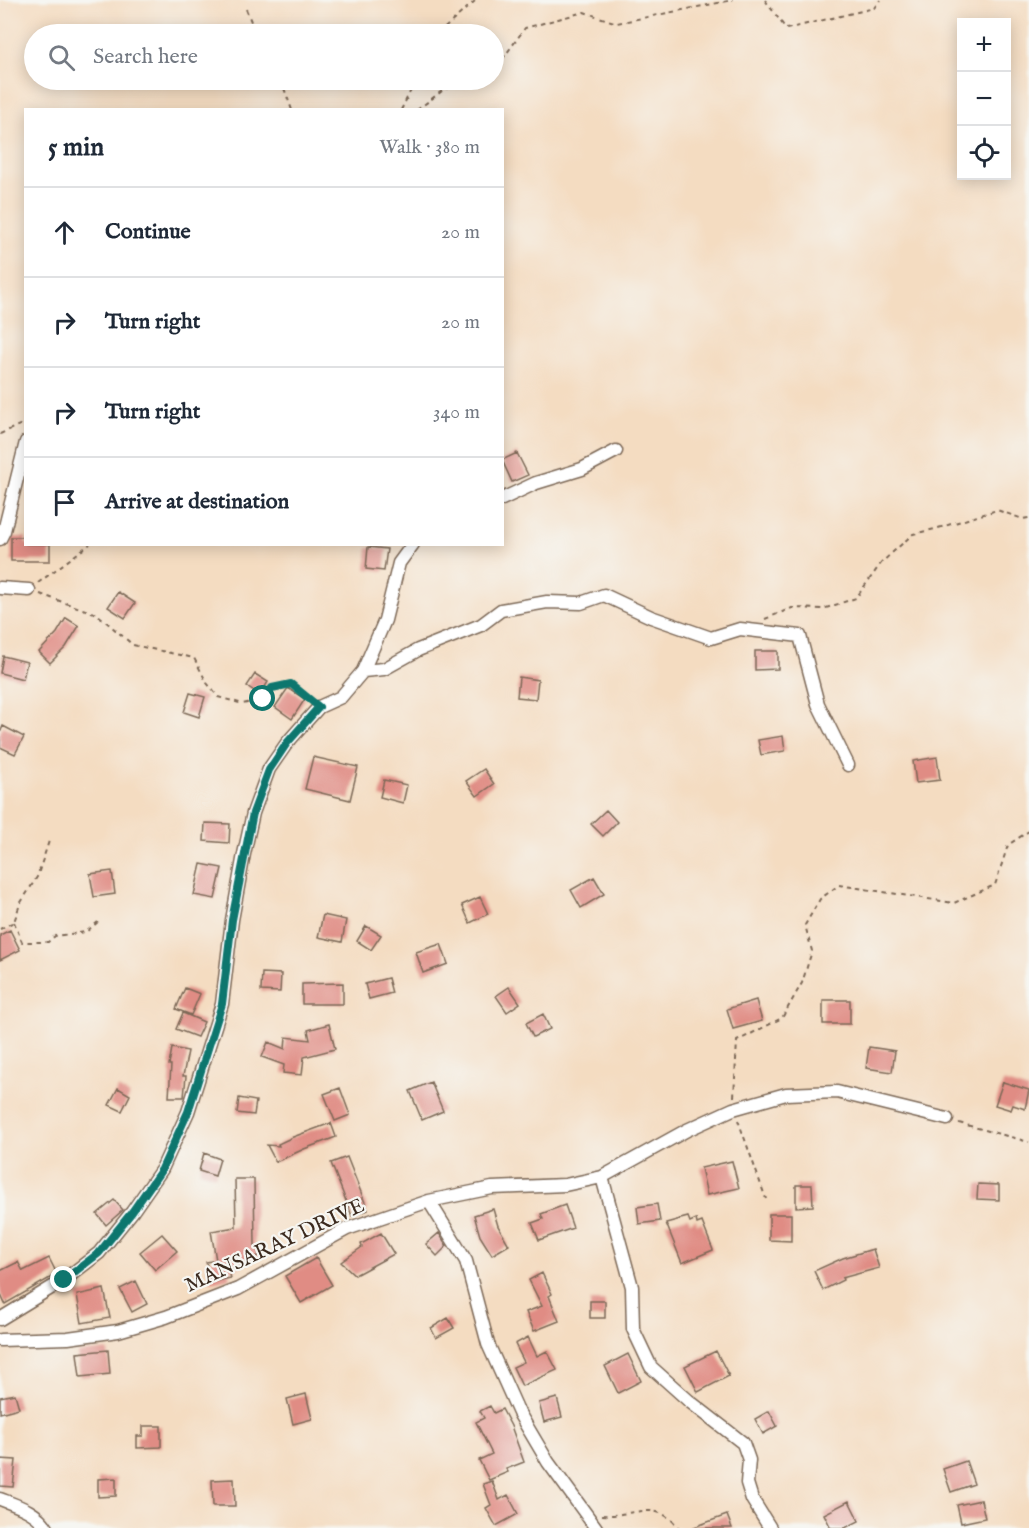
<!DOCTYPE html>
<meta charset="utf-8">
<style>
:root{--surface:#fff;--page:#f6f6f7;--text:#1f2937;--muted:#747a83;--line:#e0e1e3}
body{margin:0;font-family:"IM FELL English",serif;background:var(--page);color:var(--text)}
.controls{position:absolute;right:18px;top:18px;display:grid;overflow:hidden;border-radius:0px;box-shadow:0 3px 15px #0003}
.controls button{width:54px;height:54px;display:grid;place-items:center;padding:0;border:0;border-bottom:2px solid var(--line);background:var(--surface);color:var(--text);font:30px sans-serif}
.stop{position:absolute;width:18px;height:18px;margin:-14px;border:4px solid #0f766e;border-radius:50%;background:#fff}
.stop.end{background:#0f766e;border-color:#fff;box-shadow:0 2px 6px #0008}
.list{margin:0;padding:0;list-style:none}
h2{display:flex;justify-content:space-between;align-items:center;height:78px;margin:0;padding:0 24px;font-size:26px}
h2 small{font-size:20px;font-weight:400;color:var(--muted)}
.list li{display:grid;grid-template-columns:39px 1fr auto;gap:18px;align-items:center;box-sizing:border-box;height:90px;padding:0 24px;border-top:2px solid var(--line)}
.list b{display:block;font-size:22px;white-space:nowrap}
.list em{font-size:20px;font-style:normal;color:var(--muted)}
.icon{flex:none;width:33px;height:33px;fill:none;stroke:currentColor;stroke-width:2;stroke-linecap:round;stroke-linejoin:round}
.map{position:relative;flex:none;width:1029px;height:1528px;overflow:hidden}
.search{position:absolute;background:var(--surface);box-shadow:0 3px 15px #0003;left:24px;top:24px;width:480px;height:66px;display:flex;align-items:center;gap:15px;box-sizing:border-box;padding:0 21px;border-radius:33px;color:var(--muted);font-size:22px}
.panel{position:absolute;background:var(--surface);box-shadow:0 3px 15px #0003;left:24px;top:108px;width:480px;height:438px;border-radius:0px}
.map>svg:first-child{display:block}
.building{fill:#e08c84}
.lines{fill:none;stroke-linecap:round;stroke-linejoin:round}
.minor-casing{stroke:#7c6857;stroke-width:15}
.path{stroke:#7c6857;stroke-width:2;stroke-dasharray:4.5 4.5;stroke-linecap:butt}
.minor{stroke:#fff;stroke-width:12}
.route{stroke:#0f766e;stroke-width:8}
.labels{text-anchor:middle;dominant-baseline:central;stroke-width:4.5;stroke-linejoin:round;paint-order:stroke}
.street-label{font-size:21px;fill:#3b2a1e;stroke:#f6f6f2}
</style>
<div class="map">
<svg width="1029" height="1528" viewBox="0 0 1029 1528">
<rect width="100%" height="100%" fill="#f6f6f2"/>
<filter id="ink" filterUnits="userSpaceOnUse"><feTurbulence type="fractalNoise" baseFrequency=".0167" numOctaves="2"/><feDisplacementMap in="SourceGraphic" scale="12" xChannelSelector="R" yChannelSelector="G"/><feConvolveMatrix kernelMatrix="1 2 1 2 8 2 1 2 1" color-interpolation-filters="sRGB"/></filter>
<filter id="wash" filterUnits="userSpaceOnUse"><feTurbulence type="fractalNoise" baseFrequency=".008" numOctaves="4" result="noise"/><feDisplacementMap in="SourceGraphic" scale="24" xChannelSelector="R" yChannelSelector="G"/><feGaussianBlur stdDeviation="1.35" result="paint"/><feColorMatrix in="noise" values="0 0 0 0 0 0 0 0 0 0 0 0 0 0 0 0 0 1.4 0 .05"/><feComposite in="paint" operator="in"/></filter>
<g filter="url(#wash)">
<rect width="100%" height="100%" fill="#f4dcc1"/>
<g id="blocks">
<path class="building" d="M517,453L528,475L512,482L502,460Z
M11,537H26V544H50V561H11Z
M368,547L387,549L384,571L366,569Z
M118,592L135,603L125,618L108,607Z
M66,618L79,626L66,647L50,663L39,652L57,633Z
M755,651H778V669L755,670Z
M3,656L27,662L23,679L0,673Z
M255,674L268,682L260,695L247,686Z
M519,677L538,680L536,699L517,697Z
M288,688L305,699L292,719L275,707Z
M190,693L205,697L199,717L184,712Z
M3,726L24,737L15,754L0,747V733Z
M783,736L785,751L761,755L758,740Z
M313,757L358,767L350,800L305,789Z
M937,757L940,780L916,783L913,761Z
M484,769L494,784L477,796L466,781Z
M384,780L407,785L403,803L380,797Z
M606,810L617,822L603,836L591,824Z
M205,823L230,824L229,843L204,841Z
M201,864L222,868L215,899L194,895Z
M112,871L115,894L94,897L90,874Z
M594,877L604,894L581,908L571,890Z
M480,897L488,914L470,923L462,905Z
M323,915L346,920L342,942L318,937Z
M366,926L381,935L371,950L357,941Z
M10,930L20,950L0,960V935Z
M441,944L448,964L423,973L416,952Z
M262,973L281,974L280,992L261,991Z
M388,978L392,993L369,999L365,984Z
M343,983V1004H302V984Z
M509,987L520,1003L507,1012L496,996Z
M185,988L200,994L191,1015L176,1009Z
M756,1000L762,1021L733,1029L727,1009Z
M823,1000H850V1024H823Z
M183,1013L204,1022L197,1037L176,1029Z
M543,1014L550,1029L533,1037L526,1023Z
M329,1024L335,1049L304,1057L302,1075L283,1073L284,1065L262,1057L268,1042L285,1049L286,1037L310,1040L308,1030Z
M869,1047L895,1051L892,1072L866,1068Z
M172,1048L188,1051L183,1076H186L184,1097H169L171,1065H169Z
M431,1082L443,1111L422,1120L410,1091Z
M1003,1082L1029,1090L1025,1109L1013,1105L1011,1110L995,1105Z
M118,1088L130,1095L122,1111L109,1105Z
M340,1088L350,1115L335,1121L324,1094Z
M239,1098L256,1101L254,1115L237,1113Z
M331,1123L336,1137L304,1149L276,1162L267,1145L279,1146L278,1144L293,1137Z
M204,1153L220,1159L215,1176L199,1171Z
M347,1157L368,1210L352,1216L331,1163Z
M732,1161L739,1188L707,1195L701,1168Z
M235,1179H254L255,1246L260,1255L229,1272L231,1278L211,1282L206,1262L216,1260L211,1231L236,1227Z
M978,1184L999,1185V1200L977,1199Z
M796,1185H812L813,1206L796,1207Z
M114,1200L123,1210L106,1225L97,1214Z
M657,1204L660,1221L639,1224L637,1207Z
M565,1205L573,1228L539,1240L532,1223L543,1219L541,1214Z
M493,1209L498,1226L509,1245L492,1255L480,1236L474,1215Z
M769,1214H791V1241L769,1240Z
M688,1217L690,1222L696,1219L697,1224L702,1222L713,1250L682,1263L666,1223Z
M381,1233L394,1254L355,1275L341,1262L362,1247L361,1244Z
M439,1233L447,1246L437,1256L426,1244Z
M162,1234L177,1251L155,1270L140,1252Z
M873,1249L879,1268L842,1278L843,1280L823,1290L814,1271L843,1258Z
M49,1258L57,1274L5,1304L0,1293V1271L18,1262L23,1271Z
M316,1258L332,1285L301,1303L285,1276Z
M542,1273L552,1294L549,1296L559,1321L534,1331L526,1312L542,1306L529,1280Z
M136,1281L147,1304L132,1312L120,1289Z
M104,1289L110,1318L82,1323L77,1295Z
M590,1301H605V1318H590Z
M448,1318L454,1328L436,1338L431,1328Z
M528,1337L537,1356L547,1351L557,1370L522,1386L513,1367L524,1362L515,1344Z
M108,1350L110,1374L80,1377L77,1353Z
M716,1351L729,1376L698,1392L685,1366Z
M628,1354L641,1381L618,1393L605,1366Z
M15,1394L19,1408L0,1413V1397Z
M306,1394L312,1419L293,1424L287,1399Z
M557,1398L562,1417L544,1422L539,1403Z
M490,1406L494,1413L502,1409L511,1426L524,1462L506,1469L508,1472L489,1480L479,1460L492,1454L476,1422L484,1418L480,1411Z
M769,1411L777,1426L763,1434L755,1419Z
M143,1426H161V1447L137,1448V1436H143Z
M0,1459L16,1460L13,1487L0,1486Z
M966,1461L974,1484L951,1492L943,1469Z
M116,1478V1496L98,1497V1479Z
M234,1479L235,1506H213L212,1480Z
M492,1481L499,1500L508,1495L518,1514L496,1526L486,1508L491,1505L483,1484Z
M981,1500L985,1518L961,1523L957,1505Z
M849,1501L859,1521L845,1528H831L824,1514Z
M727,1515L732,1528H694V1527Z"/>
</g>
</g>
<g filter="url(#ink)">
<use href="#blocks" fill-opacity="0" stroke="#7c6857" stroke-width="1.5"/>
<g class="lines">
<defs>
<path id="minor" d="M502,499L536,483L582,469L616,451
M0,539L4,531L26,442
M0,588L29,590
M363,671L385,620L399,563L413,544
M602,1177L632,1287L633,1329L651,1367L689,1401L743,1443L749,1460L747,1483L752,1499L770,1528
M429,1201L466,1261L488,1344L519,1413L548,1462L596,1528
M0,1319L64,1280L99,1253L132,1212L162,1169L188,1112L222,1004L232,920L244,854L253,813L269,769L287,743L310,717L319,707L341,697L363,671L384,669L418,650L481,625L501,610L547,602L581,603L604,595L651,617L711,638L740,629L800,636L818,704L848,765
M0,1340L68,1338L118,1331L166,1317L238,1289L347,1229L429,1201L492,1188L565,1185L602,1177L687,1130L733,1109L786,1094L837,1092L947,1119
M0,1499C18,1506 36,1511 47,1528"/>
</defs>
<use href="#minor" class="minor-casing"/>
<path class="path" d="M765,0L786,29L874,8L880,0
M246,9L256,34
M438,34L476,0
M494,63L504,57L525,28L584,12L617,23L733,0
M281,80L292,110
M401,110L416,80
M417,110L442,91L462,80
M0,434L26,422
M38,583L90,544
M40,594L97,614L133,645L194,658L207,683L218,697L243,704L263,699L272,688L292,684L311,699
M765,619L792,608L823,609L856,598L882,562L913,534L935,529L997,510L1023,519L1029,518
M14,922L22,942H48L55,936L86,932L98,922
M0,929L14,922L20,904L37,877L49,841
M734,1097L737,1041L782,1018L802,983L812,951L805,925L820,899L839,885L954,903L995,885L1008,845L1029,831
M738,1120L766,1199
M959,1123L1029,1142
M602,1515C633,1517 655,1498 679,1528"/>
<use href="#minor" class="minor"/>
</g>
</g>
<g class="lines" filter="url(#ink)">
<path class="route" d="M64,1280L99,1253L132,1212L162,1169L188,1112L222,1004L232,920L253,813L269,770L287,743L319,707L291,684L272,688L263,699"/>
</g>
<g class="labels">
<g class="street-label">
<text transform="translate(275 1246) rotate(-25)">MANSARAY DRIVE</text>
</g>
</g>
</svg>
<div class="controls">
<button>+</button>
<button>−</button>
<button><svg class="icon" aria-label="locate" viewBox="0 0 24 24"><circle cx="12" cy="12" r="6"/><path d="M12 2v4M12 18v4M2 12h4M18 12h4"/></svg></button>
</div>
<div class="stop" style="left:263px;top:699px"></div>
<div class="stop end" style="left:64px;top:1280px"></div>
<div class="search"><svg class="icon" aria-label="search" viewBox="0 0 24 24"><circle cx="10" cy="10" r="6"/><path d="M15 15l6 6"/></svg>Search here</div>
<section class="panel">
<h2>5 min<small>Walk · 380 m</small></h2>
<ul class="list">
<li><svg class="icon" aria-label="ahead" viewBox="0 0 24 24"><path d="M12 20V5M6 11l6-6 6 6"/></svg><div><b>Continue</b></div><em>20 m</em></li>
<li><svg class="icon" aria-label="right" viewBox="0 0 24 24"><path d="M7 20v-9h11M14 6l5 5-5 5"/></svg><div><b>Turn right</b></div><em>20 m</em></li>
<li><svg class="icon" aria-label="right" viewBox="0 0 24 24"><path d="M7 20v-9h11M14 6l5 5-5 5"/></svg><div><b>Turn right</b></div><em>340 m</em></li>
<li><svg class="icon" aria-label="arrive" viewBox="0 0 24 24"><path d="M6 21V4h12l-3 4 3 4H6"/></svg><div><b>Arrive at destination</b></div></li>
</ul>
</section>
</div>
